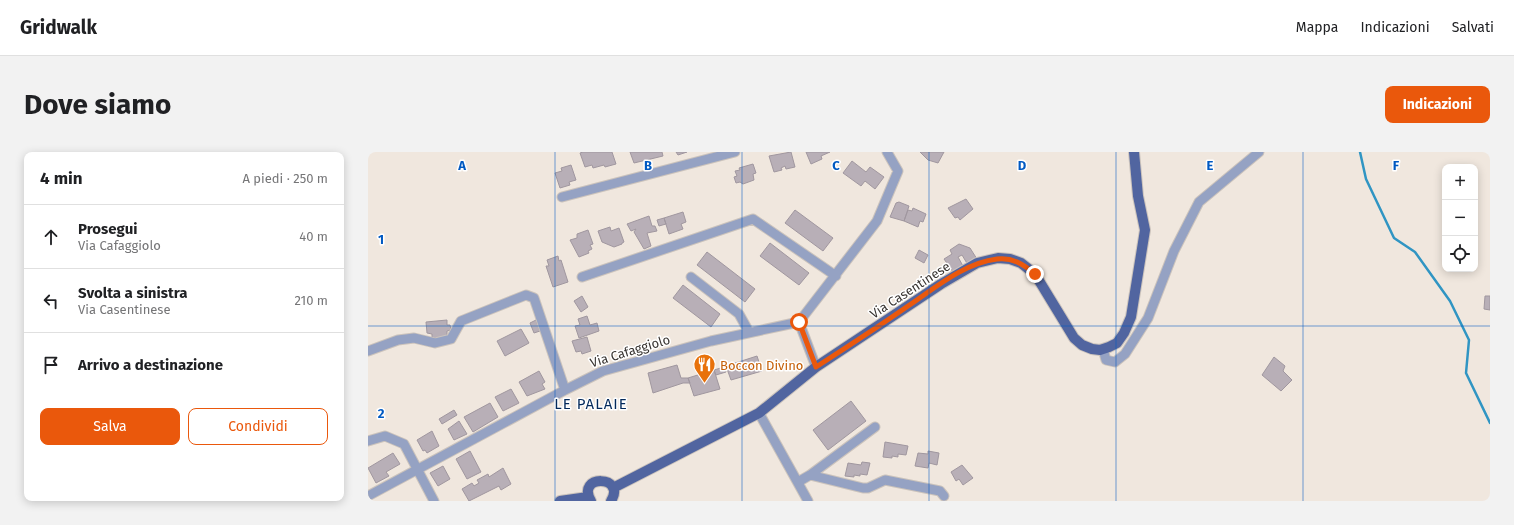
<!DOCTYPE html>
<html lang="it">
<meta charset="utf-8">
<style>
:root{--surface:#fff;--page:#f2f2f2;--text:#202124;--muted:#757577;--line:#e0e0e0;--accent:#ea580c}
body{margin:0;font-family:"Fira Sans",sans-serif;background:var(--page);color:var(--text)}
.controls{position:absolute;right:12px;top:12px;display:grid;overflow:hidden;border-radius:8px;box-shadow:0 2px 10px #0003}
.controls button{width:36px;height:36px;display:grid;place-items:center;padding:0;border:0;border-bottom:1px solid var(--line);background:var(--surface);color:var(--text);font:20px sans-serif}
.stop{position:absolute;width:12px;height:12px;margin:-9px;border:3px solid #ea580c;border-radius:50%;background:#fff}
.stop.end{background:#ea580c;border-color:#fff;box-shadow:0 1px 4px #0008}
.list{margin:0;padding:0;list-style:none}
h2{display:flex;justify-content:space-between;align-items:center;height:52px;margin:0;padding:0 16px;font-size:17px}
h2 small{font-size:13px;font-weight:400;color:var(--muted)}
.list li{display:grid;grid-template-columns:26px 1fr auto;gap:12px;align-items:center;box-sizing:border-box;height:64px;padding:0 16px;border-top:1px solid var(--line)}
.list b{display:block;font-size:15px;white-space:nowrap}
.list p{margin:0;font-size:13px;white-space:nowrap;color:var(--muted)}
.list em{font-size:13px;font-style:normal;color:var(--muted)}
.actions{display:flex;gap:8px;padding:12px 16px}
.actions a{flex:1;padding:9px 0;border:1px solid var(--accent);border-radius:8px;text-align:center;font-size:14px;color:var(--accent)}
.actions .main{background:var(--accent);color:#fff}
.icon{flex:none;width:22px;height:22px;fill:none;stroke:currentColor;stroke-width:2;stroke-linecap:round;stroke-linejoin:round}
.map{position:relative;flex:none;width:1122px;height:349px;overflow:hidden;border-radius:8px}
header{display:flex;align-items:center;gap:24px;box-sizing:border-box;height:56px;padding:0 20px;background:var(--surface);border-bottom:1px solid var(--line)}
header strong{font-size:19px}
nav{display:flex;gap:22px;margin-inline-start:auto;font-size:14px}
.intro{display:flex;align-items:center;justify-content:space-between;box-sizing:border-box;height:96px;padding:0 24px}
h1{margin:0;font-size:28px}
.button{padding:10px 18px;border-radius:8px;background:var(--accent);color:#fff;font-size:14px;font-weight:700}
main{display:flex;gap:24px;padding:0 24px}
aside{flex:1;background:var(--surface);border-radius:8px;box-shadow:0 2px 10px #0003}
.map>svg:first-child{display:block}
.lines{fill:none;stroke-linecap:round;stroke-linejoin:round}
.stream{stroke:#3095c3;stroke-width:2.5}
.building{fill:#b8afb7;stroke:#a0979f}
.street-casing{stroke:#cbc3bc;stroke-width:11}
.primary-casing{stroke:#cbc3bc;stroke-width:12}
.street{stroke:#95a2c3;stroke-width:9}
.primary{stroke:#5165a0;stroke-width:10}
.route{stroke:#ea580c;stroke-width:5}
.grid{fill:none;stroke:#0059c2;stroke-width:1;stroke-opacity:0.55}
.labels{text-anchor:middle;dominant-baseline:central;stroke-width:3;stroke-linejoin:round;paint-order:stroke}
.street-label{font-size:13px;fill:#393532;stroke:#fff}
.food-label{font-size:13px;fill:#c56008;stroke:#fff;text-anchor:start}
.quarter-label{font-size:15px;letter-spacing:1px;fill:#03295b;stroke:#fff}
.grid-label{font-size:13px;text-anchor:middle;font-weight:bold;fill:#0059c2;stroke:#fff;stroke-width:3;stroke-linejoin:round;paint-order:stroke}
</style>
<header>
<strong>Gridwalk</strong>
<nav><a>Mappa</a><a>Indicazioni</a><a>Salvati</a></nav>
</header>
<div class="intro"><h1>Dove siamo</h1><a class="button">Indicazioni</a></div>
<main>
<aside>
<h2>4 min<small>A piedi · 250 m</small></h2>
<ul class="list">
<li><svg class="icon" aria-label="ahead" viewBox="0 0 24 24"><path d="M12 20V5M6 11l6-6 6 6"/></svg><div><b>Prosegui</b><p>Via Cafaggiolo</p></div><em>40 m</em></li>
<li><svg class="icon" aria-label="left" viewBox="0 0 24 24"><path d="M17 20v-9H6M10 6l-5 5 5 5"/></svg><div><b>Svolta a sinistra</b><p>Via Casentinese</p></div><em>210 m</em></li>
<li><svg class="icon" aria-label="arrive" viewBox="0 0 24 24"><path d="M6 21V4h12l-3 4 3 4H6"/></svg><div><b>Arrivo a destinazione</b></div></li>
</ul>
<div class="actions"><a class="main">Salva</a><a>Condividi</a></div>
</aside>
<div class="map">
<svg width="1122" height="349" viewBox="0 0 1122 349">
<rect width="100%" height="100%" fill="#f0e7de"/>
<g class="lines">
<path class="stream" d="M992,0L998,27L1026,86L1047,100L1082,149L1101,188L1098,221L1122,271"/>
</g>
<path class="building" d="M215,0H244L248,12L237,15L236,13L225,16L224,13L217,15L212,1Z
M262,0H294L295,4L266,11Z
M308,0H319L310,3Z
M423,0L427,15L418,17L417,14L413,16L414,18L406,20L401,4Z
M438,0H462L453,4L454,7L443,12Z
M552,0H576L570,11L560,8Z
M484,9L498,20L502,15L516,25L507,37L497,29L493,34L475,21Z
M385,12L388,21L385,22L386,28L375,32L372,30L368,31L366,25L369,24L367,19L372,18L371,16Z
M203,13L208,28L201,30L202,33L192,36L187,21L194,19L193,16Z
M598,47L605,57L592,68L590,65L587,66L580,56Z
M531,50L541,54L536,69L522,65L528,51Z
M545,56L558,62L555,70L552,69L550,75L536,69L540,58L544,59Z
M427,58L465,86L455,99L417,71Z
M315,60L318,70L313,72L315,77L301,82L296,66Z
M281,64L284,74H287L289,79L279,81L283,94L276,97L266,80L268,77L263,79L259,72Z
M296,66L298,72L291,74L289,68Z
M242,75L243,79L251,76L256,90L254,91V92L246,95L234,90L230,79Z
M220,78L225,92L222,93L224,97L220,99L221,101L211,105L202,88L209,86V82Z
M402,91L441,121L431,133L392,104Z
M591,92L602,96L609,107L600,113L594,103L590,105L595,114L585,120L576,107L584,102L582,98Z
M551,98L560,103L556,111L547,106Z
M339,100L387,137L377,150L329,113Z
M190,104L191,109L193,108L200,130L185,135L178,114H181L179,108Z
M315,133L352,162L343,175L305,146Z
M214,144L220,155L213,160L206,149Z
M1117,144H1122V158L1116,157Z
M219,164L222,173L229,171L231,179L211,186L207,174L212,173L210,167Z
M79,168V173H82L83,178L79,179V185L64,186V182L59,181L58,170Z
M168,168L172,179L166,181L162,171Z
M153,177L161,191L137,204L129,189Z
M219,185L223,199L214,202L213,199L208,200L204,189Z
M389,204L394,219L363,228L358,214Z
M906,205L917,214L915,219L924,228L913,239L894,223Z
M309,213L313,226H320L322,231H315L285,241L280,221Z
M356,215L358,220L348,223L346,218Z
M346,218L352,237L326,244L320,226Z
M171,219L177,230L174,232L177,237L159,244L151,230Z
M143,237L151,251L135,259L127,245Z
M483,249L498,269L460,298L445,278Z
M122,251L130,265L105,280L96,265Z
M86,258L89,263L74,272L71,267Z
M91,269L99,282L86,288L80,277Z
M64,279L71,294L59,301L57,298L55,299L49,288Z
M517,290L540,294L538,303L530,302V305L524,304V306L515,305Z
M102,299L113,320L99,327L88,307Z
M560,299L571,301L569,313L561,311L560,316L547,314L550,301L560,302Z
M25,301L32,312L18,320L21,324L8,331L0,316Z
M494,310L502,311L499,323L492,322V324L486,323V325L477,324L480,311L493,313Z
M594,313L605,326L595,333L591,327L588,329L583,320Z
M75,314L82,327L70,334L62,321Z
M135,316L143,332L133,338L131,334L101,349L94,337L104,331L106,334L111,331L109,328L120,322L121,325Z"/>
<g class="lines">
<defs>
<path id="street" d="M194,45L367,0
M214,125L385,67L468,124
M323,125L371,162L381,180
M431,170L448,215
M735,197L738,208L747,210L757,202L780,166L806,99L831,50L891,0
M0,199L30,188L46,186L67,191L83,187L93,169L158,143L166,146L197,238
M391,261L440,349
M0,289L17,284L36,292L66,349
M442,323L507,275
M430,330L442,323L495,336H500L517,328L572,339L576,344
M0,344L197,238L235,219L343,189L431,170L509,69L530,19L519,0"/>
<path id="primary" d="M245,336L391,261L448,215L573,132L609,111L630,106L642,107L653,111L667,122L706,186L714,193L724,197L732,198L741,195L749,191L756,181L763,165L777,78L770,44L766,0
M192,349L220,345
M223,349C207,322 259,323 243,349"/>
</defs>
<use href="#street" class="street-casing"/>
<use href="#primary" class="primary-casing"/>
<use href="#street" class="street"/>
<use href="#primary" class="primary"/>
</g>
<g class="lines">
<path class="route" d="M431,170L448,215C479,195 510,175 540,154C567,136 596,111 629,107C644,105 655,112 667,122"/>
</g>
<path class="grid" d="M187,0V349M374,0V349M561,0V349M748,0V349M935,0V349M0,174H1122"/>
<defs>
<symbol id="restaurant-pin" viewBox="-11 -11 22 30"><path d="M0 17L-7.5 6A9.5 9.5 0 1 1 7.5 6Z" fill="#e8710a" stroke="#fff"/><path d="M-5-6h1v4h1v-4h1v4h1v-4h1v5L-1.5 .5V6h-2V.5L-5-1ZM5-6V6H3V1.5H1.5Q1.5-4 5-6Z" fill="#fff"/></symbol>
</defs>
<g fill-rule="evenodd">
<use href="#restaurant-pin" x="324" y="200" width="25" height="34"/>
</g>
<g class="labels">
<g class="street-label">
<text transform="translate(542 138) rotate(-33)">Via Casentinese</text>
<text transform="translate(262 199) rotate(-17)">Via Cafaggiolo</text>
</g>
<g class="food-label">
<text x="352" y="213">Boccon Divino</text>
</g>
<g class="quarter-label">
<text x="223" y="252">LE PALAIE</text>
</g>
</g>
<g class="grid-label">
<text x="94" y="18">A</text>
<text x="280" y="18">B</text>
<text x="468" y="18">C</text>
<text x="654" y="18">D</text>
<text x="842" y="18">E</text>
<text x="1028" y="18">F</text>
<text x="13" y="92">1</text>
<text x="13" y="266">2</text>
</g>
</svg>
<div class="controls">
<button>+</button>
<button>−</button>
<button><svg class="icon" aria-label="locate" viewBox="0 0 24 24"><circle cx="12" cy="12" r="6"/><path d="M12 2v4M12 18v4M2 12h4M18 12h4"/></svg></button>
</div>
<div class="stop" style="left:431px;top:170px"></div>
<div class="stop end" style="left:667px;top:122px"></div>
</div>
</main>
